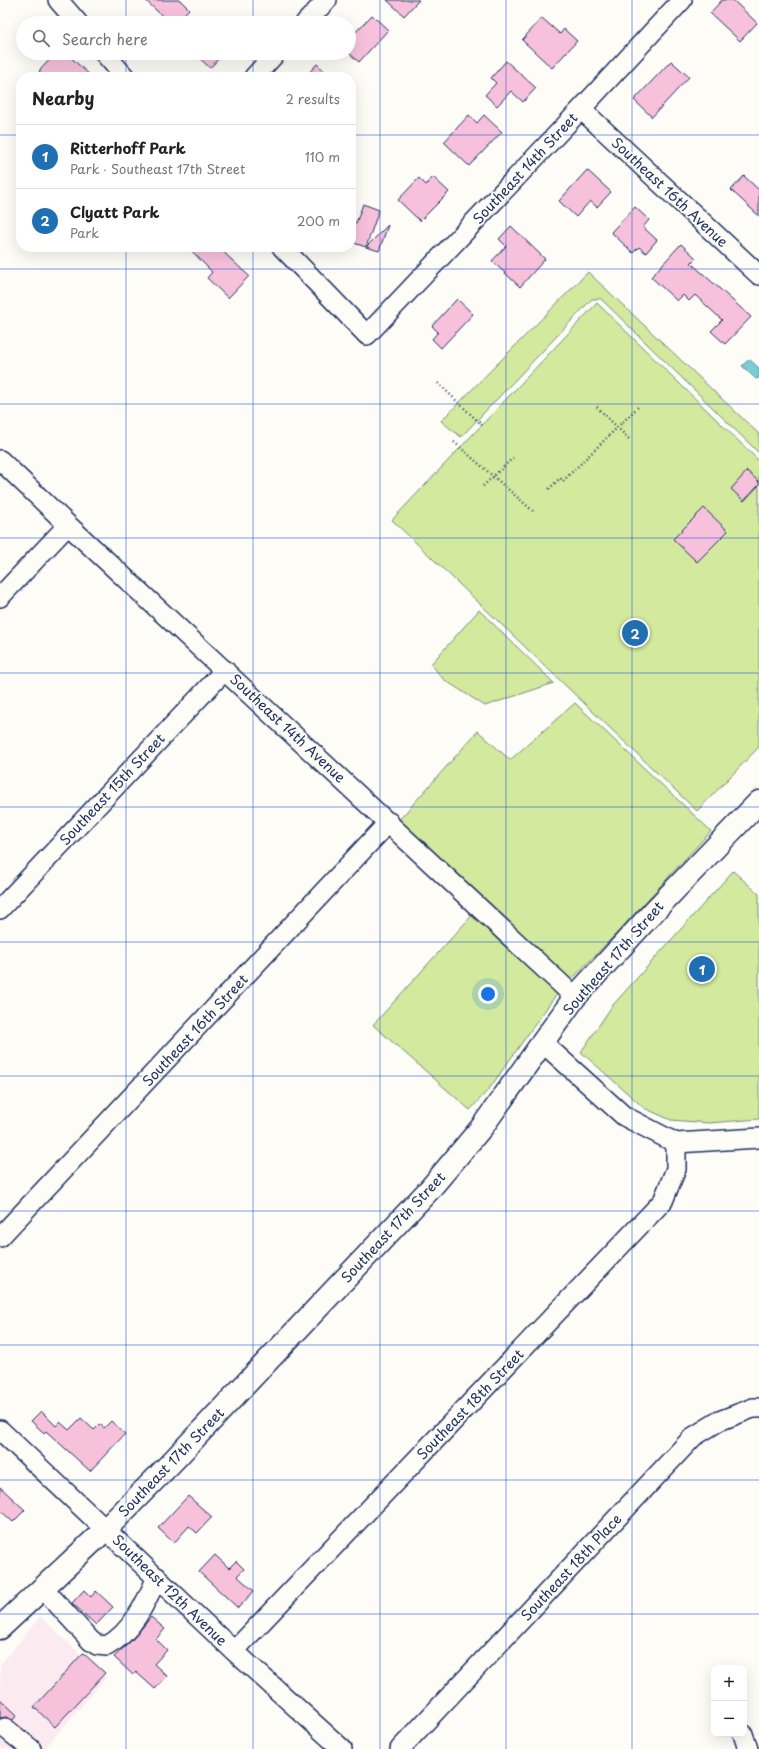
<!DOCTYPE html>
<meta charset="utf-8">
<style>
:root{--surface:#fff;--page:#f2f2f2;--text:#222;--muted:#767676;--line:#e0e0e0;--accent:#1f6fb2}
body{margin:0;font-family:"Playpen Sans",sans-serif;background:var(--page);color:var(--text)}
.controls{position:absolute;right:12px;bottom:12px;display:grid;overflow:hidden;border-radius:8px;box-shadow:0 4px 16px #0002}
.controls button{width:36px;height:36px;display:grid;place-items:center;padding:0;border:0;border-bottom:1px solid var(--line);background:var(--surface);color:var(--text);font:20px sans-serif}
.you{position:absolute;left:488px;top:994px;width:14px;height:14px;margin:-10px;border:3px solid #fff;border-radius:50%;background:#1a73e8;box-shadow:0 0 0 6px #1a73e833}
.badge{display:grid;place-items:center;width:26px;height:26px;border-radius:50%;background:var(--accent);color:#fff;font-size:13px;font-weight:700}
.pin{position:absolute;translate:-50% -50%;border:2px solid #fff;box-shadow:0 1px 4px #0006}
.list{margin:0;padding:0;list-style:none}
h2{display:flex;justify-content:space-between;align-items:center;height:52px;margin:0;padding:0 16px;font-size:17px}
h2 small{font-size:13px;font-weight:400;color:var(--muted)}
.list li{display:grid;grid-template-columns:26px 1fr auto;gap:12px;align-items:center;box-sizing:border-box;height:64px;padding:0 16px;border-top:1px solid var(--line)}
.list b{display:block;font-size:15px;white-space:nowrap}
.list p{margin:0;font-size:13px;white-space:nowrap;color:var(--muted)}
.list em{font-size:13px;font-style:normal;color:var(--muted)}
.icon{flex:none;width:22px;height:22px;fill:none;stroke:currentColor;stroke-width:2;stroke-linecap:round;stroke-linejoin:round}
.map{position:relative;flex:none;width:759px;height:1749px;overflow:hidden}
.search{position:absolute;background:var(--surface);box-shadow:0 4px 16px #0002;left:16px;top:16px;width:340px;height:44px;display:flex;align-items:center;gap:10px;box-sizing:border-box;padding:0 14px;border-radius:22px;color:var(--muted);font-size:15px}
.panel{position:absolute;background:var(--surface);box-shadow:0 4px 16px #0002;left:16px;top:72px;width:340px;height:180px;border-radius:16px}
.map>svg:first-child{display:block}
.built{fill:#fbeaef}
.green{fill:#d2e99e;stroke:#768c7e}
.water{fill:#7bccd3;stroke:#558da4}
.building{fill:#f7c1dc;stroke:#1b2f5e}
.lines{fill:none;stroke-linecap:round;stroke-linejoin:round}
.minor-casing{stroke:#1b2f5e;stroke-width:22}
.major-casing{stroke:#1b2f5e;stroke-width:25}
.path{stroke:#1b2f5e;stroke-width:2.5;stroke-dasharray:1 3;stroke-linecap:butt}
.minor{stroke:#fdfcf7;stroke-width:19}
.major{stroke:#fdfcf7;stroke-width:22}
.grid{fill:none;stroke:#1d4ed8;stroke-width:1;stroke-opacity:0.55}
.labels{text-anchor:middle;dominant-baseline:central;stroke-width:3.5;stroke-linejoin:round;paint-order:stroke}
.street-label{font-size:14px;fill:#1b2f5e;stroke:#fdfcf7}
</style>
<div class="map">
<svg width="759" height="1749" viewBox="0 0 759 1749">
<rect width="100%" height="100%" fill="#fdfcf7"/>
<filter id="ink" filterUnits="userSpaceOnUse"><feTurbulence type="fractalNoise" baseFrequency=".025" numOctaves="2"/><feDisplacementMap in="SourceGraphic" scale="8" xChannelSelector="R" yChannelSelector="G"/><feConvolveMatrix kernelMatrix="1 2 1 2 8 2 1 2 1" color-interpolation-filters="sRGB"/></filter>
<g filter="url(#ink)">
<path class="built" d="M40,1617L106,1678L44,1749H0V1665Z"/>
<path class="green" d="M588,272L759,434V453L601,299H592L461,437L441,421Z
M597,303L759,461V747L697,811L392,520Z
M479,610L554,683L485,706L443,679L431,664Z
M575,703L711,831L614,936L569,982L420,842L399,820L478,731L510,760Z
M733,871L759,894V1119L709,1123L671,1120L644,1108L581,1052L612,1006Z
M475,912L560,992L553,999L489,1089L470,1110L373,1025Z"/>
<path class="water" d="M749,359L759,368V378L756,379L742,366Z"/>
<path class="building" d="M145,0H180L189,9L176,23H170Z
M387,0H419L404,16Z
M722,0H733L757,23L740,41L710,13Z
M372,15L388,30L359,62L349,53V39Z
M542,18L560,34L564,29L577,41L552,68L522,40Z
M56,53H66L92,77H45L39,71Z
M194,53H224L210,68Z
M506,61L536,88L523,102L511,91L497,106L485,95L496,83L491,78Z
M671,61L689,77L652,117L634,100Z
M317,64L331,77H305Z
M469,115L477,123L484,115L502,132L469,166L444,142Z
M587,170L611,192L597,207L590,201L576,217L559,201Z
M744,176L759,190V216L731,190Z
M433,177L449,192L420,221L398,200L419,178L426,185Z
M363,204L379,210L366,247L351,242V221L356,223Z
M635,207L649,220L643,227L657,240L646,253L639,247L633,253L611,232Z
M388,225L379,251L366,247Z
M511,226L545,259L520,287L492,261L506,246L499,239Z
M681,244L696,258L691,263L751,317L725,344L711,331L722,320L695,295L689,301L683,295L677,301L651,277Z
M188,247H218L249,276L228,298L207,278L212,272Z
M457,299L473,314L441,348L432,339L438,332L432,326Z
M747,471L759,482V485L744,501L731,489Z
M704,508L728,531L697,562L673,539Z
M41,1411L56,1426L60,1422L69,1430L81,1418L94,1430L100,1424L104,1428L111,1421L125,1434L90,1471L46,1431L44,1433L31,1421Z
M0,1487L25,1510L13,1522L0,1510Z
M188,1496L212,1517L197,1533L189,1526L174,1543L158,1528Z
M215,1555L229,1568L236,1561L244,1569L237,1576L254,1591L238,1608L199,1572Z
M84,1590L91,1597L96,1591L113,1607L96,1625L72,1603Z
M151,1617L165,1629L156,1639L167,1650L154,1664L167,1676L155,1689L136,1672L133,1675L114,1657L132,1640Z
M83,1653L105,1673L55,1727L34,1707Z
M0,1699L17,1715L13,1720L6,1717L0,1718Z"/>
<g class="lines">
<defs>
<path id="minor" d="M58,0L78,23
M305,23L327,0
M104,53L125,77
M254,77L276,53
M581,109L759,275
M282,247L367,335L581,109L682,0
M0,460L68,525L575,997
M0,597L68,525
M0,909L225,670
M543,1043L624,1116L676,1143L759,1138
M0,1237L389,822
M0,1430L234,1651L342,1749
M43,1588L91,1641L97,1645L107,1646C132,1632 146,1603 157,1577
M234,1651L663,1201L676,1169V1143
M5,1728L31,1749
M743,1734L748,1749
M400,1749L693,1437L719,1421L753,1408H759"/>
<path id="major" d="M0,1628L106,1529L172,1462L429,1190L482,1127L575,997L657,908L759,802"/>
</defs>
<use href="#minor" class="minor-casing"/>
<use href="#major" class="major-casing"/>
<path class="path" d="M438,383L483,426
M597,407L630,440
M454,442L533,511
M483,486L515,456
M549,489L560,478L563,481L638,407L639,409"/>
<use href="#minor" class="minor"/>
<use href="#major" class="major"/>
</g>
</g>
<path class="grid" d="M126,0V23M253,0V23M380,0V1749M506,0V1749M632,0V1749M126,53V77M253,53V77M0,135H21M351,135H759M126,247V1749M253,247V1749M0,269H759M0,404H759M0,538H759M0,673H759M0,807H759M0,942H759M0,1076H759M0,1211H759M0,1345H759M0,1480H759M0,1614H759"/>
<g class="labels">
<g class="street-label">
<text transform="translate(525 168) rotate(-47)">Southeast 14th Street</text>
<text transform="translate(670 192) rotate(43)">Southeast 16th Avenue</text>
<text transform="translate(288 728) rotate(43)">Southeast 14th Avenue</text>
<text transform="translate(112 789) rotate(-47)">Southeast 15th Street</text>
<text transform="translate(613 958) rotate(-49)">Southeast 17th Street</text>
<text transform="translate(195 1030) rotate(-47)">Southeast 16th Street</text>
<text transform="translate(393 1227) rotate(-47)">Southeast 17th Street</text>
<text transform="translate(470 1404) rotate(-46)">Southeast 18th Street</text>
<text transform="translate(171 1462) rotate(-46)">Southeast 17th Street</text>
<text transform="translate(571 1567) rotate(-47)">Southeast 18th Place</text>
<text transform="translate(170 1590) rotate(44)">Southeast 12th Avenue</text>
</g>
</g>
</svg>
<div class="controls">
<button>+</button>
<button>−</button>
</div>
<div class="you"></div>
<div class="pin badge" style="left:702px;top:969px">1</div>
<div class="pin badge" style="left:635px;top:633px">2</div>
<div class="search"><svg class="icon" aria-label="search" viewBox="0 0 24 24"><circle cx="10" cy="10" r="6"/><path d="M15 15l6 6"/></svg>Search here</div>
<section class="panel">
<h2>Nearby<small>2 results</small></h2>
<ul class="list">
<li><span class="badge">1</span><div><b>Ritterhoff Park</b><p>Park · Southeast 17th Street</p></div><em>110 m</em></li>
<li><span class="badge">2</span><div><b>Clyatt Park</b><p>Park</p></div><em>200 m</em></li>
</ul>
</section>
</div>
